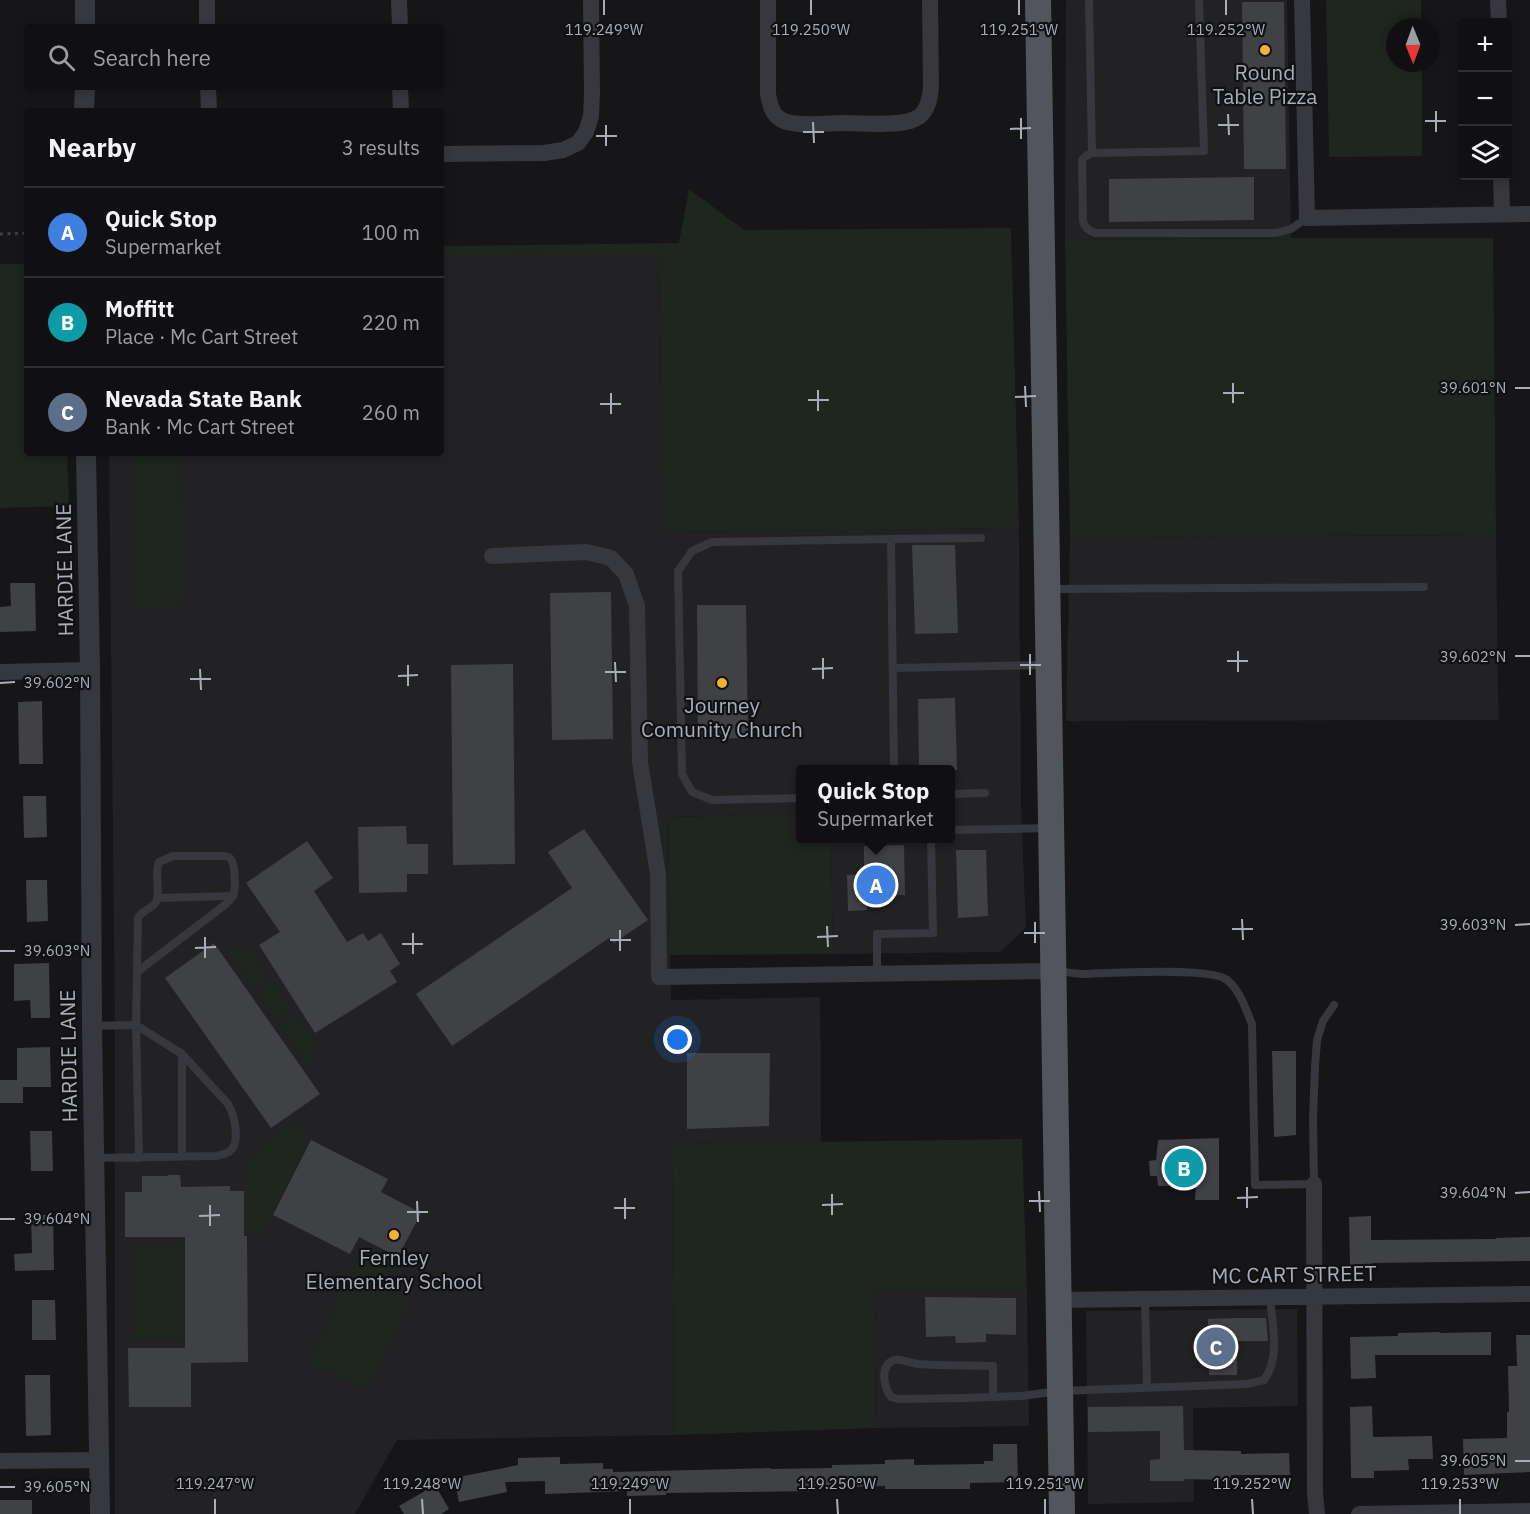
<!DOCTYPE html>
<meta charset="utf-8">
<style>
:root{--surface:#101012;--page:#19191b;--text:#f1f3f6;--muted:#9c9d9f;--line:#303032;--accent:#b45309}
body{margin:0;font-family:"IBM Plex Sans",sans-serif;background:var(--page);color:var(--text)}
.controls{position:absolute;right:18px;top:18px;display:grid;overflow:hidden;border-radius:6px;box-shadow:0 3px 9px #0003}
.controls button{width:54px;height:54px;display:grid;place-items:center;padding:0;border:0;border-bottom:2px solid var(--line);background:var(--surface);color:var(--text);font:30px sans-serif}
.compass{position:absolute;left:1386px;top:18px;width:54px;height:54px;border-radius:50%;background:var(--surface);box-shadow:0 3px 9px #0003;rotate:179deg}
.you{position:absolute;left:678px;top:1040px;width:21px;height:21px;margin:-15px;border:4px solid #fff;border-radius:50%;background:#1a73e8;box-shadow:0 0 0 9px #1a73e833}
.badge{display:grid;place-items:center;width:39px;height:39px;border-radius:50%;background:var(--accent);color:#fff;font-size:20px;font-weight:700}
.pin{position:absolute;translate:-50% -50%;border:3px solid #fff;box-shadow:0 2px 6px #0006}
.popup{position:absolute;left:796px;top:765px;width:159px;height:78px;box-sizing:border-box;display:grid;place-content:center;border-radius:6px;background:var(--surface);filter:drop-shadow(0 2px 4px #0005);font-size:20px;white-space:nowrap;color:var(--muted)}
.popup b{font-size:22px;color:var(--text)}
.popup::after{content:'';position:absolute;left:50%;top:100%;margin-left:-12px;border:12px solid transparent;border-top-color:var(--surface)}
.list{margin:0;padding:0;list-style:none}
h2{display:flex;justify-content:space-between;align-items:center;height:78px;margin:0;padding:0 24px;font-size:26px}
h2 small{font-size:20px;font-weight:400;color:var(--muted)}
.list li{display:grid;grid-template-columns:39px 1fr auto;gap:18px;align-items:center;box-sizing:border-box;height:90px;padding:0 24px;border-top:2px solid var(--line)}
.list b{display:block;font-size:22px;white-space:nowrap}
.list p{margin:0;font-size:20px;white-space:nowrap;color:var(--muted)}
.list em{font-size:20px;font-style:normal;color:var(--muted)}
.icon{flex:none;width:33px;height:33px;fill:none;stroke:currentColor;stroke-width:2;stroke-linecap:round;stroke-linejoin:round}
.map{position:relative;flex:none;width:1530px;height:1514px;overflow:hidden}
.search{position:absolute;background:var(--surface);box-shadow:0 3px 9px #0003;left:24px;top:24px;width:420px;height:66px;display:flex;align-items:center;gap:15px;box-sizing:border-box;padding:0 21px;border-radius:6px;color:var(--muted);font-size:22px}
.panel{position:absolute;background:var(--surface);box-shadow:0 3px 9px #0003;left:24px;top:108px;width:420px;height:348px;border-radius:6px}
.map>svg:first-child{display:block}
.built{fill:#222225}
.green{fill:#1e261f}
.building{fill:#404145}
.lines{fill:none;stroke-linecap:round;stroke-linejoin:round}
.path{stroke:#3d3f44;stroke-width:3;stroke-dasharray:3 4.5;stroke-linecap:butt}
.service{stroke:#37383d;stroke-width:8}
.minor{stroke:#37383d;stroke-width:16}
.tertiary{stroke:#37383d;stroke-width:20}
.primary{stroke:#53555c;stroke-width:26}
.ticks{fill:none;stroke:#a8adb8;stroke-width:2}
.poi-dot{fill:#f2b134;stroke:#111113;stroke-width:2}
.labels{text-anchor:middle;dominant-baseline:central;stroke-width:4.5;stroke-linejoin:round;paint-order:stroke}
.poi-label{font-size:21px;fill:#a8adb8;stroke:#111113}
.street-label{font-size:21px;fill:#a8adb8;stroke:#111113}
.ticks-label{font-size:15px;text-anchor:middle;fill:#a8adb8;stroke:#111113;stroke-width:4.5;stroke-linejoin:round;paint-order:stroke}
</style>
<div class="map">
<svg width="1530" height="1514" viewBox="0 0 1530 1514">
<rect width="100%" height="100%" fill="#161618"/>
<path class="built" d="M1066,0H1287L1291,238L1065,240Z
M659,253L663,532L1019,528L1021,805L1026,928L1000,952L833,954L831,839L951,838V770H801V814L668,817L671,1000L820,997L821,1142L672,1144L674,1435L397,1440L355,1514H115V1031L109,453H441V255Z
M1496,535L1498,695L1499,720L1066,721L1070,537Z
M1027,1292L1029,1426L876,1428L874,1293Z
M1297,1309L1298,1406L1193,1408L1194,1502L1088,1504L1086,1311Z"/>
<path class="green" d="M1326,0H1421V27H1395V63H1422V156L1329,157Z
M689,189L744,230L1011,228L1019,528L663,532L659,254L441,255V246L679,243Z
M1291,238H1493L1496,535L1070,537L1065,240Z
M0,264H27V453H67L69,506L0,508Z
M132,453H180L183,606L133,608Z
M801,814V838L831,839L833,954L670,955L668,817Z
M226,948L252,950L268,976L253,987Z
M272,981L291,1008L276,1019L257,992Z
M295,1016L315,1042L310,1067L280,1025Z
M296,1121L309,1142L263,1233L244,1234V1171L269,1139Z
M1022,1139L1027,1292L874,1293L876,1428L674,1435L672,1144Z
M182,1244V1340L133,1341L132,1245Z
M365,1245L394,1259L380,1287L410,1301L367,1390L308,1362Z"/>
<path class="building" d="M1242,2H1284L1286,169H1244Z
M1254,177V220L1109,222V179Z
M912,545H955L958,633L915,634Z
M10,583H35L36,631L0,632V607L11,606Z
M611,592L613,739L552,740L550,593Z
M697,605H746L748,738L698,739Z
M513,664L515,864L453,865L451,665Z
M955,698L957,770H919L918,699Z
M42,701L43,764H19L18,702Z
M23,796H46L47,837L24,838Z
M406,826L407,844H428V874H407V892L359,893L358,827Z
M584,829L648,920L614,943L609,938L452,1046L416,994L572,888L548,852Z
M307,841L333,878L314,891L347,942L363,933L368,941L381,933L400,964L390,971L397,982L315,1033L259,945L280,932L246,883Z
M904,845L905,895L867,896V910L848,911L847,875L864,874V846Z
M956,850H986L988,916L958,918Z
M26,880H47L48,921L27,922Z
M214,943L320,1094L271,1128L165,978Z
M49,963L50,1018H31L30,1000L14,1001V964Z
M50,1047L51,1087H23V1103H0V1080H17V1048Z
M1272,1051H1296V1135L1274,1137Z
M687,1053H770L769,1126L687,1129Z
M30,1131H52L53,1171H31Z
M1219,1138V1200H1195L1196,1185L1158,1186L1157,1176H1150L1149,1161L1156,1160L1158,1140Z
M311,1140L388,1179L381,1192L421,1213L398,1257L359,1237L350,1254L273,1215Z
M168,1175H180L181,1187L230,1186V1191H244V1236H247L248,1362L191,1363V1407H129L128,1348H185V1237H125V1192H142V1176H168Z
M31,1215H53L54,1270L15,1271L14,1254L32,1253Z
M1371,1216V1240L1496,1239V1238L1530,1237V1261L1372,1263V1265H1350L1349,1217Z
M925,1297L1016,1298V1335L986,1334V1342L956,1343L955,1336L926,1337Z
M32,1300H55L56,1340H32Z
M1235,1318H1266L1268,1341H1237V1375H1209L1208,1354H1196V1339L1208,1338V1319Z
M1440,1332V1333L1491,1332V1355H1375L1376,1378L1351,1379L1350,1337L1398,1336V1333Z
M1516,1335H1530V1472L1464,1475L1463,1439L1507,1438V1412H1509L1508,1366H1517Z
M25,1375H50L51,1435L26,1436Z
M1183,1406L1184,1450L1241,1451V1454L1289,1453L1290,1475H1231L1230,1480L1184,1479V1481H1150V1460L1160,1459V1431L1088,1432V1407Z
M1372,1406L1373,1437L1432,1436L1433,1459H1408L1409,1470L1374,1471V1478H1351L1350,1407Z
M993,1444H1017L1018,1482L970,1483V1489H885V1486L820,1488V1491L666,1493V1495L627,1496V1491L545,1494V1481L505,1482L507,1492L459,1502L454,1478L518,1465V1458L560,1457V1464L603,1463V1469H613V1472L770,1468V1469L832,1468V1465L885,1464V1460L914,1459V1465L984,1464V1461H993Z
M435,1485L449,1509L441,1514H404L399,1506Z
M0,1500H32V1514H0Z"/>
<g class="lines">
<path class="path" d="M0,234L27,233"/>
<path class="service" d="M1089,0L1092,153L1204,151L1199,0
M1092,153L1086,156L1082,160L1083,221C1085,228 1088,230 1095,233H1276L1291,229L1307,218
M891,539L981,538
M1051,589L1424,587
M893,668L1045,665
M951,794L985,793
M801,798L712,800L692,792L682,774L678,571L692,551L712,542L891,539L894,770
M951,830L1050,828
M157,898L233,896
M1057,971C1066,972 1075,974 1085,974C1110,973 1210,967 1227,980C1240,990 1246,1010 1252,1024L1255,1185L1314,1184L1313,1119L1315,1067L1317,1040L1323,1021L1334,1005
M877,973V934L933,933L931,838
M92,1026L136,1025L139,1158
M182,1054V1156
M94,1158L216,1156C221,1155 226,1154 230,1151C241,1142 234,1114 228,1104L182,1054L136,1025L138,918C142,910 152,909 156,902C161,891 154,874 159,862L173,856H224C229,857 230,857 232,861C235,868 236,890 233,896C231,899 228,902 226,904L137,972
M1145,1299L1147,1387
M993,1397V1366C968,1365 943,1366 917,1364C911,1363 899,1358 894,1360C879,1366 884,1387 891,1397L898,1399L966,1398L1021,1396L1060,1391L1247,1384L1264,1380C1281,1357 1272,1324 1270,1297"/>
<path class="minor" d="M207,0V27
M399,0L400,27
M768,0V94C770,105 772,116 784,121C800,127 827,123 845,123C863,123 893,126 910,121C911,121 918,117 919,117C928,110 930,98 931,87L930,0
M1302,0L1307,218L1530,214
M1498,0L1499,22
M208,87L209,111
M400,87L401,111
M441,154L544,153L563,150L578,143L586,132L591,116L592,94L591,0
M1501,176L1502,214
M492,556L587,552L611,558L626,574L637,606L640,762L658,874L659,977L1053,971
M0,672L90,670
M1314,1184L1315,1493L1317,1514
M1059,1300L1530,1294
M0,1461L99,1460
M1359,1514L1530,1511"/>
<path class="tertiary" d="M85,27V0
M84,111L85,87
M86,453L90,670L92,1026L100,1514"/>
<path class="primary" d="M1038,0L1062,1514"/>
</g>
<path class="ticks" d="M604,0V15M811,0V15M1019,0V15M1226,0V15M1436,111V132M1228,114L1229,135M1021,118V139M1425,121H1446M813,122L814,143M606,125V146M1218,125H1239M1010,129L1031,128M803,132H824M596,136H617M1233,383V403M1025,386L1026,407M1515,388H1530M818,390V411M611,393V414M1223,393H1244M1015,397L1036,396M808,400H829M600,404H621M1238,651V672M1030,654V675M1515,656H1530M823,658V679M1227,661H1248M615,662L616,682M408,665V686M1020,665H1041M200,669L201,690M812,669L833,668M605,672H626M398,676L418,675M190,679H211M0,683L15,682M1242,919L1243,940M1035,922V943M1515,925L1530,924M827,926L828,947M1232,929H1253M620,930V951M413,933V954M1024,933H1045M205,937V958M817,937L838,936M610,940H631M402,944H423M195,948L216,947M0,951H15M1247,1187V1208M1039,1191L1040,1212M1515,1193L1530,1192M832,1194V1215M625,1198V1219M1237,1198L1258,1197M417,1201L418,1222M1029,1201H1050M210,1205V1226M822,1205L843,1204M614,1208H635M407,1212H428M199,1216L220,1215M0,1219H15M1515,1461H1530M0,1487H15M215,1499V1514M422,1499L423,1514M630,1499V1514M837,1499L838,1514M1045,1499V1514M1252,1499L1253,1514M1460,1499V1514"/>
<g class="poi-dot">
<circle cx="1265" cy="50" r="6"/>
<circle cx="722" cy="683" r="6"/>
<circle cx="394" cy="1235" r="6"/>
</g>
<g class="labels">
<g class="poi-label">
<text x="1265" y="72">Round<tspan x="1265" dy="24">Table Pizza</tspan></text>
<text x="722" y="705">Journey<tspan x="722" dy="24">Comunity Church</tspan></text>
<text x="394" y="1257">Fernley<tspan x="394" dy="24">Elementary School</tspan></text>
</g>
<g class="street-label">
<text transform="translate(64 570) rotate(-91)">HARDIE LANE</text>
<text transform="translate(68 1056) rotate(-91)">HARDIE LANE</text>
<text transform="translate(1294 1274) rotate(-1)">MC CART STREET</text>
</g>
</g>
<g class="ticks-label">
<text x="604" y="35">119.249°W</text>
<text x="811" y="35">119.250°W</text>
<text x="1019" y="35">119.251°W</text>
<text x="1226" y="35">119.252°W</text>
<text x="1473" y="393">39.601°N</text>
<text x="1473" y="662">39.602°N</text>
<text x="57" y="688">39.602°N</text>
<text x="1473" y="930">39.603°N</text>
<text x="57" y="956">39.603°N</text>
<text x="1473" y="1198">39.604°N</text>
<text x="57" y="1224">39.604°N</text>
<text x="1473" y="1466">39.605°N</text>
<text x="215" y="1489">119.247°W</text>
<text x="422" y="1489">119.248°W</text>
<text x="630" y="1489">119.249°W</text>
<text x="837" y="1489">119.250°W</text>
<text x="1045" y="1489">119.251°W</text>
<text x="1252" y="1489">119.252°W</text>
<text x="1460" y="1489">119.253°W</text>
<text x="57" y="1492">39.605°N</text>
</g>
</svg>
<div class="controls">
<button>+</button>
<button>−</button>
<button><svg class="icon" aria-label="layers" viewBox="0 0 24 24"><path d="M12 4l9 5-9 5-9-5zM3 14l9 5 9-5"/></svg></button>
</div>
<svg class="compass" viewBox="-18 -18 36 36"><path d="M0-13l5 13h-10z" fill="#e53935"/><path d="M0 13l5-13h-10z" fill="#9c9d9f"/></svg>
<div class="you"></div>
<div class="pin badge" style="left:876px;top:885px;background:#3f7fe0">A</div>
<div class="popup"><b>Quick Stop</b>Supermarket</div>
<div class="pin badge" style="left:1184px;top:1168px;background:#0f9aa8">B</div>
<div class="pin badge" style="left:1216px;top:1347px;background:#5c6f8a">C</div>
<div class="search"><svg class="icon" aria-label="search" viewBox="0 0 24 24"><circle cx="10" cy="10" r="6"/><path d="M15 15l6 6"/></svg>Search here</div>
<section class="panel">
<h2>Nearby<small>3 results</small></h2>
<ul class="list">
<li><span class="badge" style="background:#3f7fe0">A</span><div><b>Quick Stop</b><p>Supermarket</p></div><em>100 m</em></li>
<li><span class="badge" style="background:#0f9aa8">B</span><div><b>Moffitt</b><p>Place · Mc Cart Street</p></div><em>220 m</em></li>
<li><span class="badge" style="background:#5c6f8a">C</span><div><b>Nevada State Bank</b><p>Bank · Mc Cart Street</p></div><em>260 m</em></li>
</ul>
</section>
</div>
